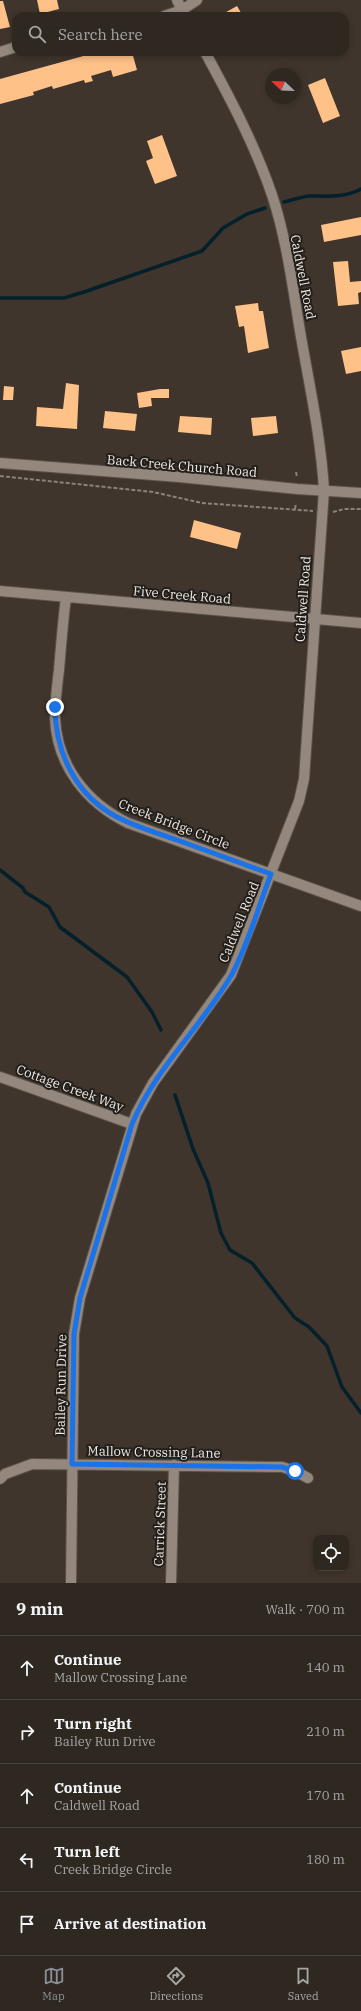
<!DOCTYPE html>
<meta charset="utf-8">
<style>
:root{--surface:#2f2821;--page:#37302a;--text:#f1f3f6;--muted:#a7a6a5;--line:#4a443f;--accent:#8c9099}
body{margin:0;font-family:"IBM Plex Serif",serif;background:var(--page);color:var(--text)}
.controls{position:absolute;right:12px;bottom:12px;display:grid;overflow:hidden;border-radius:8px;box-shadow:0 2px 6px #0003}
.controls button{width:36px;height:36px;display:grid;place-items:center;padding:0;border:0;border-bottom:1px solid var(--line);background:var(--surface);color:var(--text);font:20px sans-serif}
.compass{position:absolute;left:265px;top:68px;width:36px;height:36px;border-radius:50%;background:var(--surface);box-shadow:0 2px 6px #0003;rotate:293deg}
.stop{position:absolute;width:12px;height:12px;margin:-9px;border:3px solid #1a73e8;border-radius:50%;background:#fff}
.stop.end{background:#1a73e8;border-color:#fff;box-shadow:0 1px 4px #0008}
.list{margin:0;padding:0;list-style:none}
h2{display:flex;justify-content:space-between;align-items:center;height:52px;margin:0;padding:0 16px;font-size:17px}
h2 small{font-size:13px;font-weight:400;color:var(--muted)}
.list li{display:grid;grid-template-columns:26px 1fr auto;gap:12px;align-items:center;box-sizing:border-box;height:64px;padding:0 16px;border-top:1px solid var(--line)}
.list b{display:block;font-size:15px;white-space:nowrap}
.list p{margin:0;font-size:13px;white-space:nowrap;color:var(--muted)}
.list em{font-size:13px;font-style:normal;color:var(--muted)}
.icon{flex:none;width:22px;height:22px;fill:none;stroke:currentColor;stroke-width:2;stroke-linecap:round;stroke-linejoin:round}
.map{position:relative;flex:none;width:361px;height:1583px;overflow:hidden}
.search{position:absolute;background:var(--surface);box-shadow:0 2px 6px #0003;left:12px;right:12px;top:12px;height:44px;display:flex;align-items:center;gap:10px;box-sizing:border-box;padding:0 14px;border-radius:12px;color:var(--muted);font-size:15px}
.sheet{height:372px;background:var(--surface)}
nav{display:flex;justify-content:space-around;align-items:center;box-sizing:border-box;height:56px;border-top:1px solid var(--line);background:var(--surface);font-size:11px;color:var(--muted)}
nav a{display:grid;justify-items:center;gap:2px}
nav .on{color:var(--accent)}
.map>svg:first-child{display:block}
.lines{fill:none;stroke-linecap:round;stroke-linejoin:round}
.stream{stroke:#03202b;stroke-width:3.5}
.building{fill:#fec188}
.minor-casing{stroke:#5a524a;stroke-width:12}
.tertiary-casing{stroke:#5a524a;stroke-width:12}
.path{stroke:#8b827b;stroke-width:2;stroke-dasharray:4 2;stroke-linecap:butt}
.minor{stroke:#94887e;stroke-width:10}
.tertiary{stroke:#94887e;stroke-width:10}
.route{stroke:#1a73e8;stroke-width:5}
.labels{text-anchor:middle;dominant-baseline:central;stroke-width:4;stroke-linejoin:round;paint-order:stroke}
.street-label{font-size:13px;fill:#efe8e3;stroke:#221e1a}
</style>
<div class="map">
<svg width="361" height="1583" viewBox="0 0 361 1583">
<rect width="100%" height="100%" fill="#3f352c"/>
<g class="lines">
<path class="stream" d="M284,202C292,200 301,197 309,196C327,196 344,198 361,189
M0,298H64L84,292L202,251L223,228L247,214L265,208
M0,870L23,888L25,892L49,907L60,927L127,977L152,1012L161,1030
M175,1095L193,1149L208,1183L221,1233L230,1250L252,1263L295,1318L309,1327L327,1346L342,1387L361,1413"/>
</g>
<path class="building" d="M37,0H57L59,9L40,14Z
M0,1H3L10,27L0,29Z
M237,6L243,16H219Z
M98,52L99,55L109,52H132L137,70L113,77L111,70L91,76L93,81L85,83L84,80L53,89L52,86L33,92L34,95L0,104V79Z
M325,78L340,116L323,123L308,85Z
M162,135L177,176L155,184L146,161L153,158L147,141Z
M361,217V235L324,242L321,225Z
M348,261L350,282L361,281V292L358,293L359,304L338,306L333,262Z
M258,303L259,311H263L269,348L248,353L244,326L239,327L235,306Z
M361,347V371L346,374L341,351Z
M66,383L79,385L77,429L36,426L37,407L63,409Z
M4,386L14,387L13,400H3Z
M160,389H169V398H151L152,406L139,408L137,393Z
M105,411L137,414L135,431L103,428Z
M180,416L212,418L211,435L178,432Z
M276,416L278,433L253,436L251,418Z
M194,520L241,533L237,549L190,537Z"/>
<g class="lines">
<defs>
<path id="minor" d="M164,16L182,10L197,0
M0,52L16,47
M0,591L361,623
M66,597C63,621 61,646 59,670C57,686 55,702 55,718C57,766 87,803 128,823L361,906
M0,1077L132,1124
M0,1479L5,1474L32,1464L282,1467L295,1471L308,1478
M71,1583L74,1334L80,1298L136,1114L153,1083L231,975L299,801L304,779L324,490
M171,1583L174,1465"/>
<path id="tertiary" d="M177,0L185,16
M205,52C230,98 255,145 272,195C287,240 293,290 301,337C310,388 321,439 324,490
M0,463L179,477L297,489L361,493"/>
</defs>
<use href="#minor" class="minor-casing"/>
<use href="#tertiary" class="tertiary-casing"/>
<path class="path" d="M296,472L297,477
M0,476L153,492L202,503L313,511
M295,509L296,503
M333,512L344,509H361"/>
<use href="#minor" class="minor"/>
<use href="#tertiary" class="tertiary"/>
</g>
<g class="lines">
<path class="route" d="M55,707C55,752 76,796 117,817C136,827 157,833 177,840C208,851 240,863 271,874C259,905 247,948 231,976C201,1027 155,1069 132,1124L80,1298L74,1334L72,1464L282,1467L295,1471"/>
</g>
<g class="labels">
<g class="street-label">
<text transform="translate(303 277) rotate(79)">Caldwell Road</text>
<text transform="translate(182 466) rotate(5)">Back Creek Church Road</text>
<text transform="translate(182 595) rotate(5)">Five Creek Road</text>
<text transform="translate(303 599) rotate(-86)">Caldwell Road</text>
<text transform="translate(174 824) rotate(21)">Creek Bridge Circle</text>
<text transform="translate(239 922) rotate(-68)">Caldwell Road</text>
<text transform="translate(70 1088) rotate(20)">Cottage Creek Way</text>
<text transform="translate(61 1385) rotate(-89)">Bailey Run Drive</text>
<text transform="translate(154 1452) rotate(1)">Mallow Crossing Lane</text>
<text transform="translate(160 1524) rotate(-88)">Carrick Street</text>
</g>
</g>
</svg>
<div class="controls">
<button><svg class="icon" aria-label="locate" viewBox="0 0 24 24"><circle cx="12" cy="12" r="6"/><path d="M12 2v4M12 18v4M2 12h4M18 12h4"/></svg></button>
</div>
<svg class="compass" viewBox="-18 -18 36 36"><path d="M0-13l5 13h-10z" fill="#e53935"/><path d="M0 13l5-13h-10z" fill="#a7a6a5"/></svg>
<div class="stop" style="left:295px;top:1471px"></div>
<div class="stop end" style="left:55px;top:707px"></div>
<div class="search"><svg class="icon" aria-label="search" viewBox="0 0 24 24"><circle cx="10" cy="10" r="6"/><path d="M15 15l6 6"/></svg>Search here</div>
</div>
<section class="sheet">
<h2>9 min<small>Walk · 700 m</small></h2>
<ul class="list">
<li><svg class="icon" aria-label="ahead" viewBox="0 0 24 24"><path d="M12 20V5M6 11l6-6 6 6"/></svg><div><b>Continue</b><p>Mallow Crossing Lane</p></div><em>140 m</em></li>
<li><svg class="icon" aria-label="right" viewBox="0 0 24 24"><path d="M7 20v-9h11M14 6l5 5-5 5"/></svg><div><b>Turn right</b><p>Bailey Run Drive</p></div><em>210 m</em></li>
<li><svg class="icon" aria-label="ahead" viewBox="0 0 24 24"><path d="M12 20V5M6 11l6-6 6 6"/></svg><div><b>Continue</b><p>Caldwell Road</p></div><em>170 m</em></li>
<li><svg class="icon" aria-label="left" viewBox="0 0 24 24"><path d="M17 20v-9H6M10 6l-5 5 5 5"/></svg><div><b>Turn left</b><p>Creek Bridge Circle</p></div><em>180 m</em></li>
<li><svg class="icon" aria-label="arrive" viewBox="0 0 24 24"><path d="M6 21V4h12l-3 4 3 4H6"/></svg><div><b>Arrive at destination</b></div></li>
</ul>
</section>
<nav>
<a class="on"><svg class="icon" aria-label="map" viewBox="0 0 24 24"><path d="M3 6l6-2 6 2 6-2v14l-6 2-6-2-6 2zM9 4v14M15 6v14"/></svg>Map</a>
<a><svg class="icon" aria-label="directions" viewBox="0 0 24 24"><path d="M12 3l9 9-9 9-9-9zM9 14v-3h6M13 9l2 2-2 2"/></svg>Directions</a>
<a><svg class="icon" aria-label="saved" viewBox="0 0 24 24"><path d="M7 4h10v16l-5-4-5 4z"/></svg>Saved</a>
</nav>
